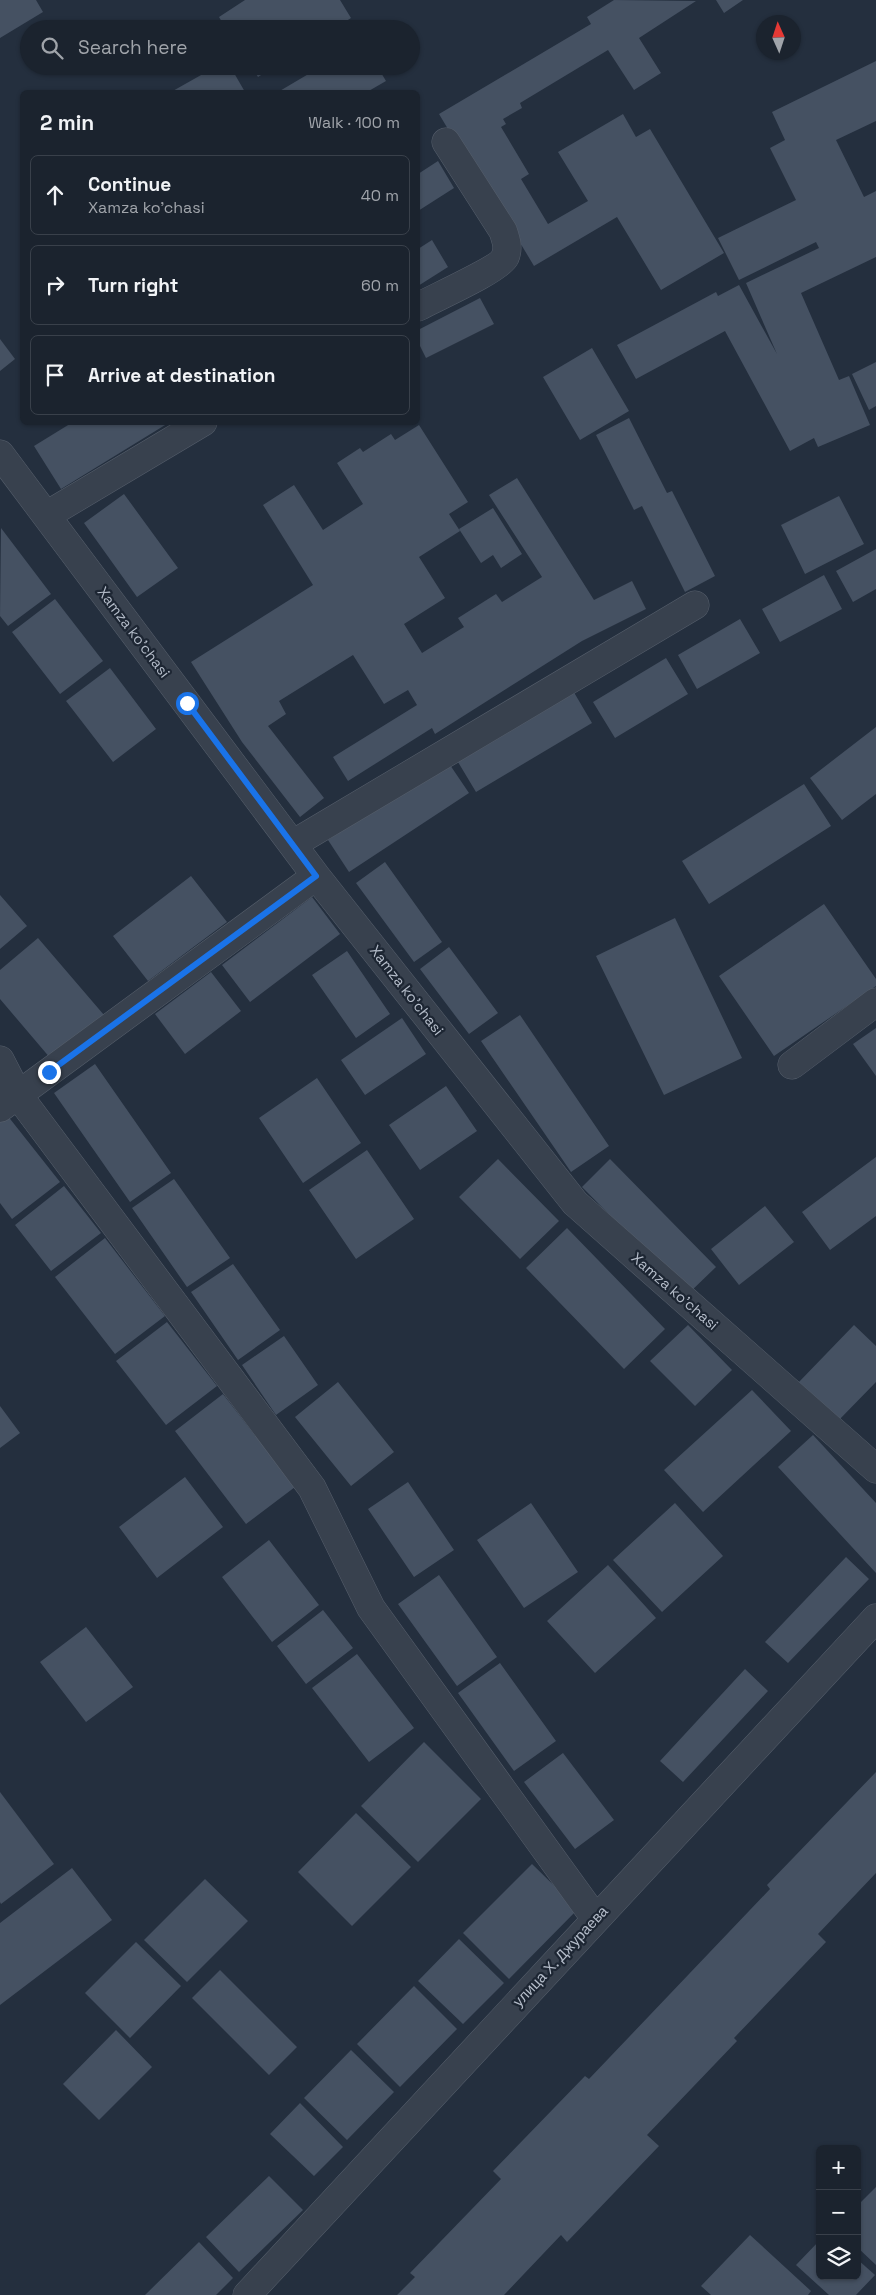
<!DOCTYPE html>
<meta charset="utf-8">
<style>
:root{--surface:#1b232e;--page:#282f3a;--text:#f1f3f6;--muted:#a0a4aa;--line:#39404a}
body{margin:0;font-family:"Space Grotesk",sans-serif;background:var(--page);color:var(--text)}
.controls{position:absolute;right:15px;bottom:15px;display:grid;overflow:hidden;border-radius:8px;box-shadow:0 1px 4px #0004}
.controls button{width:45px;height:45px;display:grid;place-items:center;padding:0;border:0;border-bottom:1px solid var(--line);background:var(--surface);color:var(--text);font:25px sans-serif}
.compass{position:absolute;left:756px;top:15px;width:45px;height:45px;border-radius:50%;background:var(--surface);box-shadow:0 1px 4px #0004;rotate:357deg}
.stop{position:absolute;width:15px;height:15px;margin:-11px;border:4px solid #1a73e8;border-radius:50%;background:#fff}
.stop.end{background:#1a73e8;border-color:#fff;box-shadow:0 1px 5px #0008}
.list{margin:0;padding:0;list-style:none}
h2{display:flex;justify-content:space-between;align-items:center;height:65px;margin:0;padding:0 20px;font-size:21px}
h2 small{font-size:16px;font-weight:400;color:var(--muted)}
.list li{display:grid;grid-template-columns:32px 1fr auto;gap:15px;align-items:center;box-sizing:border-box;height:80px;margin:0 10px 10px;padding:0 10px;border:1px solid var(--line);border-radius:8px}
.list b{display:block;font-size:19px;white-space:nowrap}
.list p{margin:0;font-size:16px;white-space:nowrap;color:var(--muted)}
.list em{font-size:16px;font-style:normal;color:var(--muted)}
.icon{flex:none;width:28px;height:28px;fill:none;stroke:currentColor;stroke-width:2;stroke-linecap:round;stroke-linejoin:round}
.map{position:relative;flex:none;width:876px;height:2295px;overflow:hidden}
.search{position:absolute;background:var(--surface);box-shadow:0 1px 4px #0004;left:20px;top:20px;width:400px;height:55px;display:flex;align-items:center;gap:12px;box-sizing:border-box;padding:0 18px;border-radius:28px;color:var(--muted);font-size:19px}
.panel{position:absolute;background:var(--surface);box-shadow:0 1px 4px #0004;left:20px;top:90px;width:400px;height:335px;border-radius:8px}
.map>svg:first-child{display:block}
.building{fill:#455162}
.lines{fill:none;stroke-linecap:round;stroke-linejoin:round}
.minor-casing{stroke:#565f6c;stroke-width:29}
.minor{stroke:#38414e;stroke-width:28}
.route{stroke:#1a73e8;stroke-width:6}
.labels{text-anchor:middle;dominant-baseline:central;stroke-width:4.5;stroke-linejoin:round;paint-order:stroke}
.street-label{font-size:15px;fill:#b4bcc9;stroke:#1d2633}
</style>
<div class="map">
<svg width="876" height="2295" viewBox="0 0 876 2295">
<rect width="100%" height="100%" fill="#242f3e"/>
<path class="building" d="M0,0H36L43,12L0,38Z
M245,0H340L351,18L334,29H226L219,17Z
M614,0L696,1L639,38L661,73L634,90L608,50L520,103L522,108L503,119L506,124L501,127L529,174L521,179L548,224L588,201L558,152L623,114L636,137L650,129L724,253L661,290L617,217L534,266L519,241L516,243L439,114L591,24L587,17Z
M716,0H743L724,13Z
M876,61V121L836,140L864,197L876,191V257L801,293L839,380L849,376L870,425L818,447L814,438L790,451L725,331L636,379L617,345L716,292L718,296L739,285L777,354L746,283L819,248L816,242L739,280L718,238L796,200L770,148L785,140L772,112Z
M217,66H230L245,92H171Z
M251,66H275L258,77Z
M322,66H377L386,81L367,92H278Z
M438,161L454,188L418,211V174Z
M432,240L448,267L418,286V249Z
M480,298L494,324L426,358L418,342V330Z
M0,339L15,359L0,371Z
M592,348L629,411L580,440L543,377Z
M876,362V406L869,410L852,374Z
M629,418L667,493L672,491L715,576L685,592L642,506L634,510L596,435Z
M73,422H170L61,489L34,446Z
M419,425L468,502L449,514L460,531L419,557L445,598L404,624L422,653L464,627L458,618L496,594L502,602L542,577L489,495L517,478L594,600L632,581L646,609L582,641L435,734L432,728L348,781L333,757L417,705L408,690L384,704L353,655L279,701L286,714L268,726L324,798L300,817L242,742L191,662L313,585L263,505L294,485L323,530L363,504L337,463L360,448L363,452L391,434L395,440Z
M124,494L178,568L137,597L84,523Z
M839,496L864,544L805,574L781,525Z
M493,508L522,554L501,568L493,555L481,563L459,529Z
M1,528L51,594L8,626L0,616Z
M876,549V589L853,602L836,571Z
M824,575L842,609L780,642L762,609Z
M55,599L103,661L60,694L12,632Z
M740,619L760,653L697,689L678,655Z
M666,658L688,694L615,738L593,702Z
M110,668L156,729L113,762L66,701Z
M572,689L592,723L476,792L455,757Z
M876,727V794L842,820L810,778Z
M448,762L469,793L349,872L328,840Z
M804,784L831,826L709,904L682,861Z
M385,862L442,942L414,962L356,883Z
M191,876L227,922L148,981L113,936Z
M0,895L27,926L0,949Z
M312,897L340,934L250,1002L222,965Z
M824,904L876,979V986L774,1056L719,976Z
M675,918L742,1058L664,1095L596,956Z
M38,938L104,1015L51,1059L0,999V970Z
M449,947L498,1013L469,1034L420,969Z
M347,951L390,1014L356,1038L312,975Z
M211,972L241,1011L185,1054L155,1014Z
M520,1015L609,1146L571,1172L481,1041Z
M402,1018L426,1054L365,1095L341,1060Z
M876,1028V1076L853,1044Z
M95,1064L171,1173L130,1202L54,1093Z
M317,1078L361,1143L303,1183L259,1118Z
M446,1086L477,1131L420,1170L389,1125Z
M7,1115L60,1182L12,1219L0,1203V1120Z
M367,1150L414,1219L356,1259L309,1190Z
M876,1157V1216L830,1250L802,1212Z
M498,1159L559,1221L520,1259L459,1197Z
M610,1159L716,1267L688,1294L582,1187Z
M174,1179L230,1258L187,1287L132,1208Z
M64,1186L101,1233L51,1271L15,1225Z
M765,1206L794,1242L739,1285L711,1249Z
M567,1228L665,1329L624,1369L526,1268Z
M105,1238L165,1316L115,1354L55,1277Z
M233,1264L280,1330L238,1360L191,1292Z
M167,1322L217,1386L166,1425L116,1361Z
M688,1325L732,1370L695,1406L650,1361Z
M854,1325L876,1346V1382L838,1421L798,1383Z
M284,1336L318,1385L276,1415L242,1365Z
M338,1382L394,1452L351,1486L295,1417Z
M752,1390L791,1431L703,1512L664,1470Z
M223,1394L295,1487L246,1524L175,1431Z
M0,1406L20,1433L0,1448Z
M813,1435L876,1503V1573L778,1467Z
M185,1477L223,1527L157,1578L119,1527Z
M408,1482L454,1550L414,1577L368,1509Z
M531,1503L578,1572L524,1608L477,1540Z
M675,1503L723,1556L662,1612L613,1560Z
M269,1540L319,1605L272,1642L222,1577Z
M846,1557L869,1579L788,1663L765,1642Z
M608,1565L656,1618L595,1673L547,1621Z
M439,1575L497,1657L457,1686L398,1604Z
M323,1610L353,1648L306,1684L277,1646Z
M86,1627L133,1687L86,1722L40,1662Z
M357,1654L414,1728L369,1762L312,1688Z
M500,1663L556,1741L514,1771L458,1693Z
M745,1669L768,1691L683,1782L660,1761Z
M424,1742L481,1799L418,1862L361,1806Z
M563,1753L614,1820L575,1849L524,1782Z
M876,1772V1873L818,1934L826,1942L734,2038L737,2041L647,2135L659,2146L567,2242L561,2235L504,2295H397L415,2277L410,2273L501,2179L493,2171L585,2076L589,2079L770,1889L767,1885Z
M0,1792L54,1864L1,1904L0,1902Z
M356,1813L411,1867L352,1926L298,1872Z
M532,1864L578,1909L509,1979L463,1933Z
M72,1868L112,1920L0,2005V1923Z
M205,1879L248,1921L187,1982L144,1940Z
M459,1939L504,1983L463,2024L418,1981Z
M136,1942L181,1986L130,2038L85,1993Z
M220,1970L297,2047L269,2075L192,1998Z
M414,1986L457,2029L400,2087L357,2044Z
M116,2030L152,2067L99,2120L63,2084Z
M351,2050L394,2092L347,2140L304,2098Z
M300,2103L343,2147L314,2176L270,2134Z
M269,2176L303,2210L239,2272L206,2237Z
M876,2187V2265L857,2247V2206Z
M750,2235L811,2291L808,2295H711L701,2286Z
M820,2240V2276H857V2259L875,2275L856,2295H829L796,2265Z
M199,2242L233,2278L216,2295H145Z"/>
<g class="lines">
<defs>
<path id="minor" d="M418,307C432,299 500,269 505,257C509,248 506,240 503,231L446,142
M0,454L316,876L575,1203L876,1469
M47,515L203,422
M293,844L695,605
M0,1060L18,1095L312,1488L371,1608L595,1918
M792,1065L876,1002
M0,1108L316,876
M247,2295L876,1618"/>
</defs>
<use href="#minor" class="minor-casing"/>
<use href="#minor" class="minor"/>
</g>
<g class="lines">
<path class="route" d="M49,1072L316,876L187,703"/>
</g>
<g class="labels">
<g class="street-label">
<text transform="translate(134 632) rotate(53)">Xamza ko'chasi</text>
<text transform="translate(407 990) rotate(52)">Xamza ko'chasi</text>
<text transform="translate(675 1291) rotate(41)">Xamza ko'chasi</text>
<text transform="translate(560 1956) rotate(-47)">улица Х. Джураева</text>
</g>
</g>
</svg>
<div class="controls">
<button>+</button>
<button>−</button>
<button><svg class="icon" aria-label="layers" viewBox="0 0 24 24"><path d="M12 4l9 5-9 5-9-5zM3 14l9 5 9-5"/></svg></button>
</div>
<svg class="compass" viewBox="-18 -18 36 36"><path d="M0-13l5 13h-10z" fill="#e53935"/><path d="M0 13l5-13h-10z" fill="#a0a4aa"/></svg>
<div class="stop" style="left:187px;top:703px"></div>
<div class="stop end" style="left:49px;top:1072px"></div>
<div class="search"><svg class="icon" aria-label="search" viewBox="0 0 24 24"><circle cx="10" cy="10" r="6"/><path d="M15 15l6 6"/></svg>Search here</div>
<section class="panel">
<h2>2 min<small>Walk · 100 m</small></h2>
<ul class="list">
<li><svg class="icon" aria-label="ahead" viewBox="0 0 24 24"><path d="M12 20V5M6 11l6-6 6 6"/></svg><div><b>Continue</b><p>Xamza ko'chasi</p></div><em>40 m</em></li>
<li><svg class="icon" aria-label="right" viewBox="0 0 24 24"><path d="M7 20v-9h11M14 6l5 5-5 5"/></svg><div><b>Turn right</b></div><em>60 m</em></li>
<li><svg class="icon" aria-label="arrive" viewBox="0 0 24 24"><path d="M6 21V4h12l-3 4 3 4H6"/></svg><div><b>Arrive at destination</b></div></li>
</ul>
</section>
</div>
